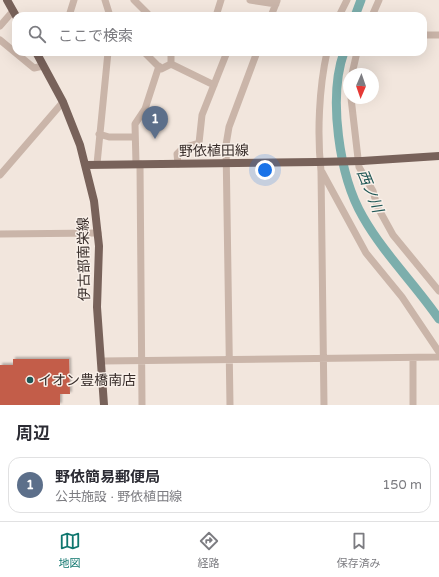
<!DOCTYPE html>
<html lang="ja">
<meta charset="utf-8">
<style>
:root{--surface:#fff;--page:#f2f2f3;--text:#2b2b33;--muted:#7c7c81;--line:#e1e1e2;--accent:#0f766e}
body{margin:0;font-family:"Varela Round","Noto Sans JP",sans-serif;background:var(--page);color:var(--text)}
.compass{position:absolute;left:343px;top:68px;width:36px;height:36px;border-radius:50%;background:var(--surface);box-shadow:0 4px 16px #0002;rotate:182deg}
.you{position:absolute;left:265px;top:170px;width:14px;height:14px;margin:-10px;border:3px solid #fff;border-radius:50%;background:#1a73e8;box-shadow:0 0 0 6px #1a73e833}
.badge{display:grid;place-items:center;width:26px;height:26px;border-radius:50%;background:var(--accent);color:#fff;font-size:13px;font-weight:700}
.pin{position:absolute;translate:-50% -33px;filter:drop-shadow(0 1px 2px #0008)}
.pin::after{content:'';position:absolute;top:21px;width:14px;height:12px;background:inherit;clip-path:polygon(0 0,100% 0,50% 100%)}
.list{margin:0;padding:0;list-style:none}
h2{display:flex;justify-content:space-between;align-items:center;height:52px;margin:0;padding:0 16px;font-size:17px}
h2 small{font-size:13px;font-weight:400;color:var(--muted)}
.list li{display:grid;grid-template-columns:26px 1fr auto;gap:12px;align-items:center;box-sizing:border-box;height:56px;margin:0 8px 8px;padding:0 8px;border:1px solid var(--line);border-radius:12px}
.list b{display:block;font-size:15px;white-space:nowrap}
.list p{margin:0;font-size:13px;white-space:nowrap;color:var(--muted)}
.list em{font-size:13px;font-style:normal;color:var(--muted)}
.icon{flex:none;width:22px;height:22px;fill:none;stroke:currentColor;stroke-width:2;stroke-linecap:round;stroke-linejoin:round}
.map{position:relative;flex:none;width:439px;height:405px;overflow:hidden}
.search{position:absolute;background:var(--surface);box-shadow:0 4px 16px #0002;left:12px;right:12px;top:12px;height:44px;display:flex;align-items:center;gap:10px;box-sizing:border-box;padding:0 14px;border-radius:12px;color:var(--muted);font-size:15px}
.sheet{height:116px;background:var(--surface)}
nav{display:flex;justify-content:space-around;align-items:center;box-sizing:border-box;height:56px;border-top:1px solid var(--line);background:var(--surface);font-size:11px;color:var(--muted)}
nav a{display:grid;justify-items:center;gap:2px}
nav .on{color:var(--accent)}
.map>svg:first-child{display:block}
.lines{fill:none;stroke-linecap:round;stroke-linejoin:round}
.river{stroke:#7caeac;stroke-width:9}
.building{fill:#c35d49;filter:url(#shadow)}
.minor{stroke:#cab5a9;stroke-width:7}
.major{stroke:#78625a;stroke-width:8}
.major-bridge{stroke:#78625a;stroke-width:8}
.poi-dot{fill:#1f5756;stroke:#f9f0e9;stroke-width:1.5}
.labels{text-anchor:middle;dominant-baseline:central;stroke-width:3;stroke-linejoin:round;paint-order:stroke}
.street-label{font-size:14px;fill:#372c29;stroke:#f9f0e9}
.poi-label{font-size:14px;fill:#372c29;stroke:#f9f0e9;text-anchor:start}
.water-label{font-size:15px;font-style:italic;fill:#1f5756;stroke:#f9f0e9}
</style>
<div class="map">
<svg width="439" height="405" viewBox="0 0 439 405">
<defs>
<filter id="shadow"><feDropShadow dx="2" dy="-2" stdDeviation="1" flood-color="#0004"/></filter>
</defs>
<rect width="100%" height="100%" fill="#f2e6dd"/>
<g class="lines">
<path class="river" d="M355,16L361,0
M344,52C328,97 339,176 363,217C384,254 415,284 439,319"/>
</g>
<path class="building" d="M13,359H69L70,394H60V405H0V365H13Z"/>
<g class="lines">
<path class="minor" d="M105,0L110,16
M134,0L148,14L147,16
M250,0L276,4
M69,16L74,0
M216,16L221,0
M271,16L277,1
M339,16L347,0
M372,16L379,0
M0,26L13,11
M423,35H439
M0,40L34,68L43,66
M145,53L161,69L171,64V52
M171,64L214,85
M352,74L357,52
M351,98L359,167L373,191L377,206L393,235L439,291
M99,134L109,137H135
M97,164L108,52
M136,164L135,124L145,109L159,66
M140,164L142,405
M178,164L177,154L183,148L199,143L202,115L227,52
M322,172L366,253L402,297L439,352
M0,175L63,102
M0,234L98,233
M413,358V405
M102,361L439,357
M230,405L226,145L229,127L257,52
M324,405L321,171C317,134 319,88 327,52"/>
<path class="major" d="M7,0L16,16
M36,52L63,102L80,145L94,201L99,246L97,307L104,405
M362,161L439,156
M86,165L316,162"/>
<path class="major-bridge" d="M316,162L362,161"/>
</g>
<circle class="poi-dot" cx="30" cy="380" r="4"/>
<g class="labels">
<g class="street-label">
<text transform="translate(214 151) rotate(-1)">野依植田線</text>
<text transform="translate(84 259) rotate(-91)">伊古部南栄線</text>
</g>
<g class="poi-label">
<text x="38" y="380">イオン豊橋南店</text>
</g>
<g class="water-label">
<text transform="translate(370 191) rotate(68)">西ノ川</text>
</g>
</g>
</svg>
<svg class="compass" viewBox="-18 -18 36 36"><path d="M0-13l5 13h-10z" fill="#e53935"/><path d="M0 13l5-13h-10z" fill="#7c7c81"/></svg>
<div class="you"></div>
<div class="pin badge" style="left:155px;top:139px;background:#5c6f8a">1</div>
<div class="search"><svg class="icon" aria-label="search" viewBox="0 0 24 24"><circle cx="10" cy="10" r="6"/><path d="M15 15l6 6"/></svg>ここで検索</div>
</div>
<section class="sheet">
<h2>周辺<small></small></h2>
<ul class="list">
<li><span class="badge" style="background:#5c6f8a">1</span><div><b>野依簡易郵便局</b><p>公共施設 · 野依植田線</p></div><em>150 m</em></li>
</ul>
</section>
<nav>
<a class="on"><svg class="icon" aria-label="map" viewBox="0 0 24 24"><path d="M3 6l6-2 6 2 6-2v14l-6 2-6-2-6 2zM9 4v14M15 6v14"/></svg>地図</a>
<a><svg class="icon" aria-label="directions" viewBox="0 0 24 24"><path d="M12 3l9 9-9 9-9-9zM9 14v-3h6M13 9l2 2-2 2"/></svg>経路</a>
<a><svg class="icon" aria-label="saved" viewBox="0 0 24 24"><path d="M7 4h10v16l-5-4-5 4z"/></svg>保存済み</a>
</nav>
